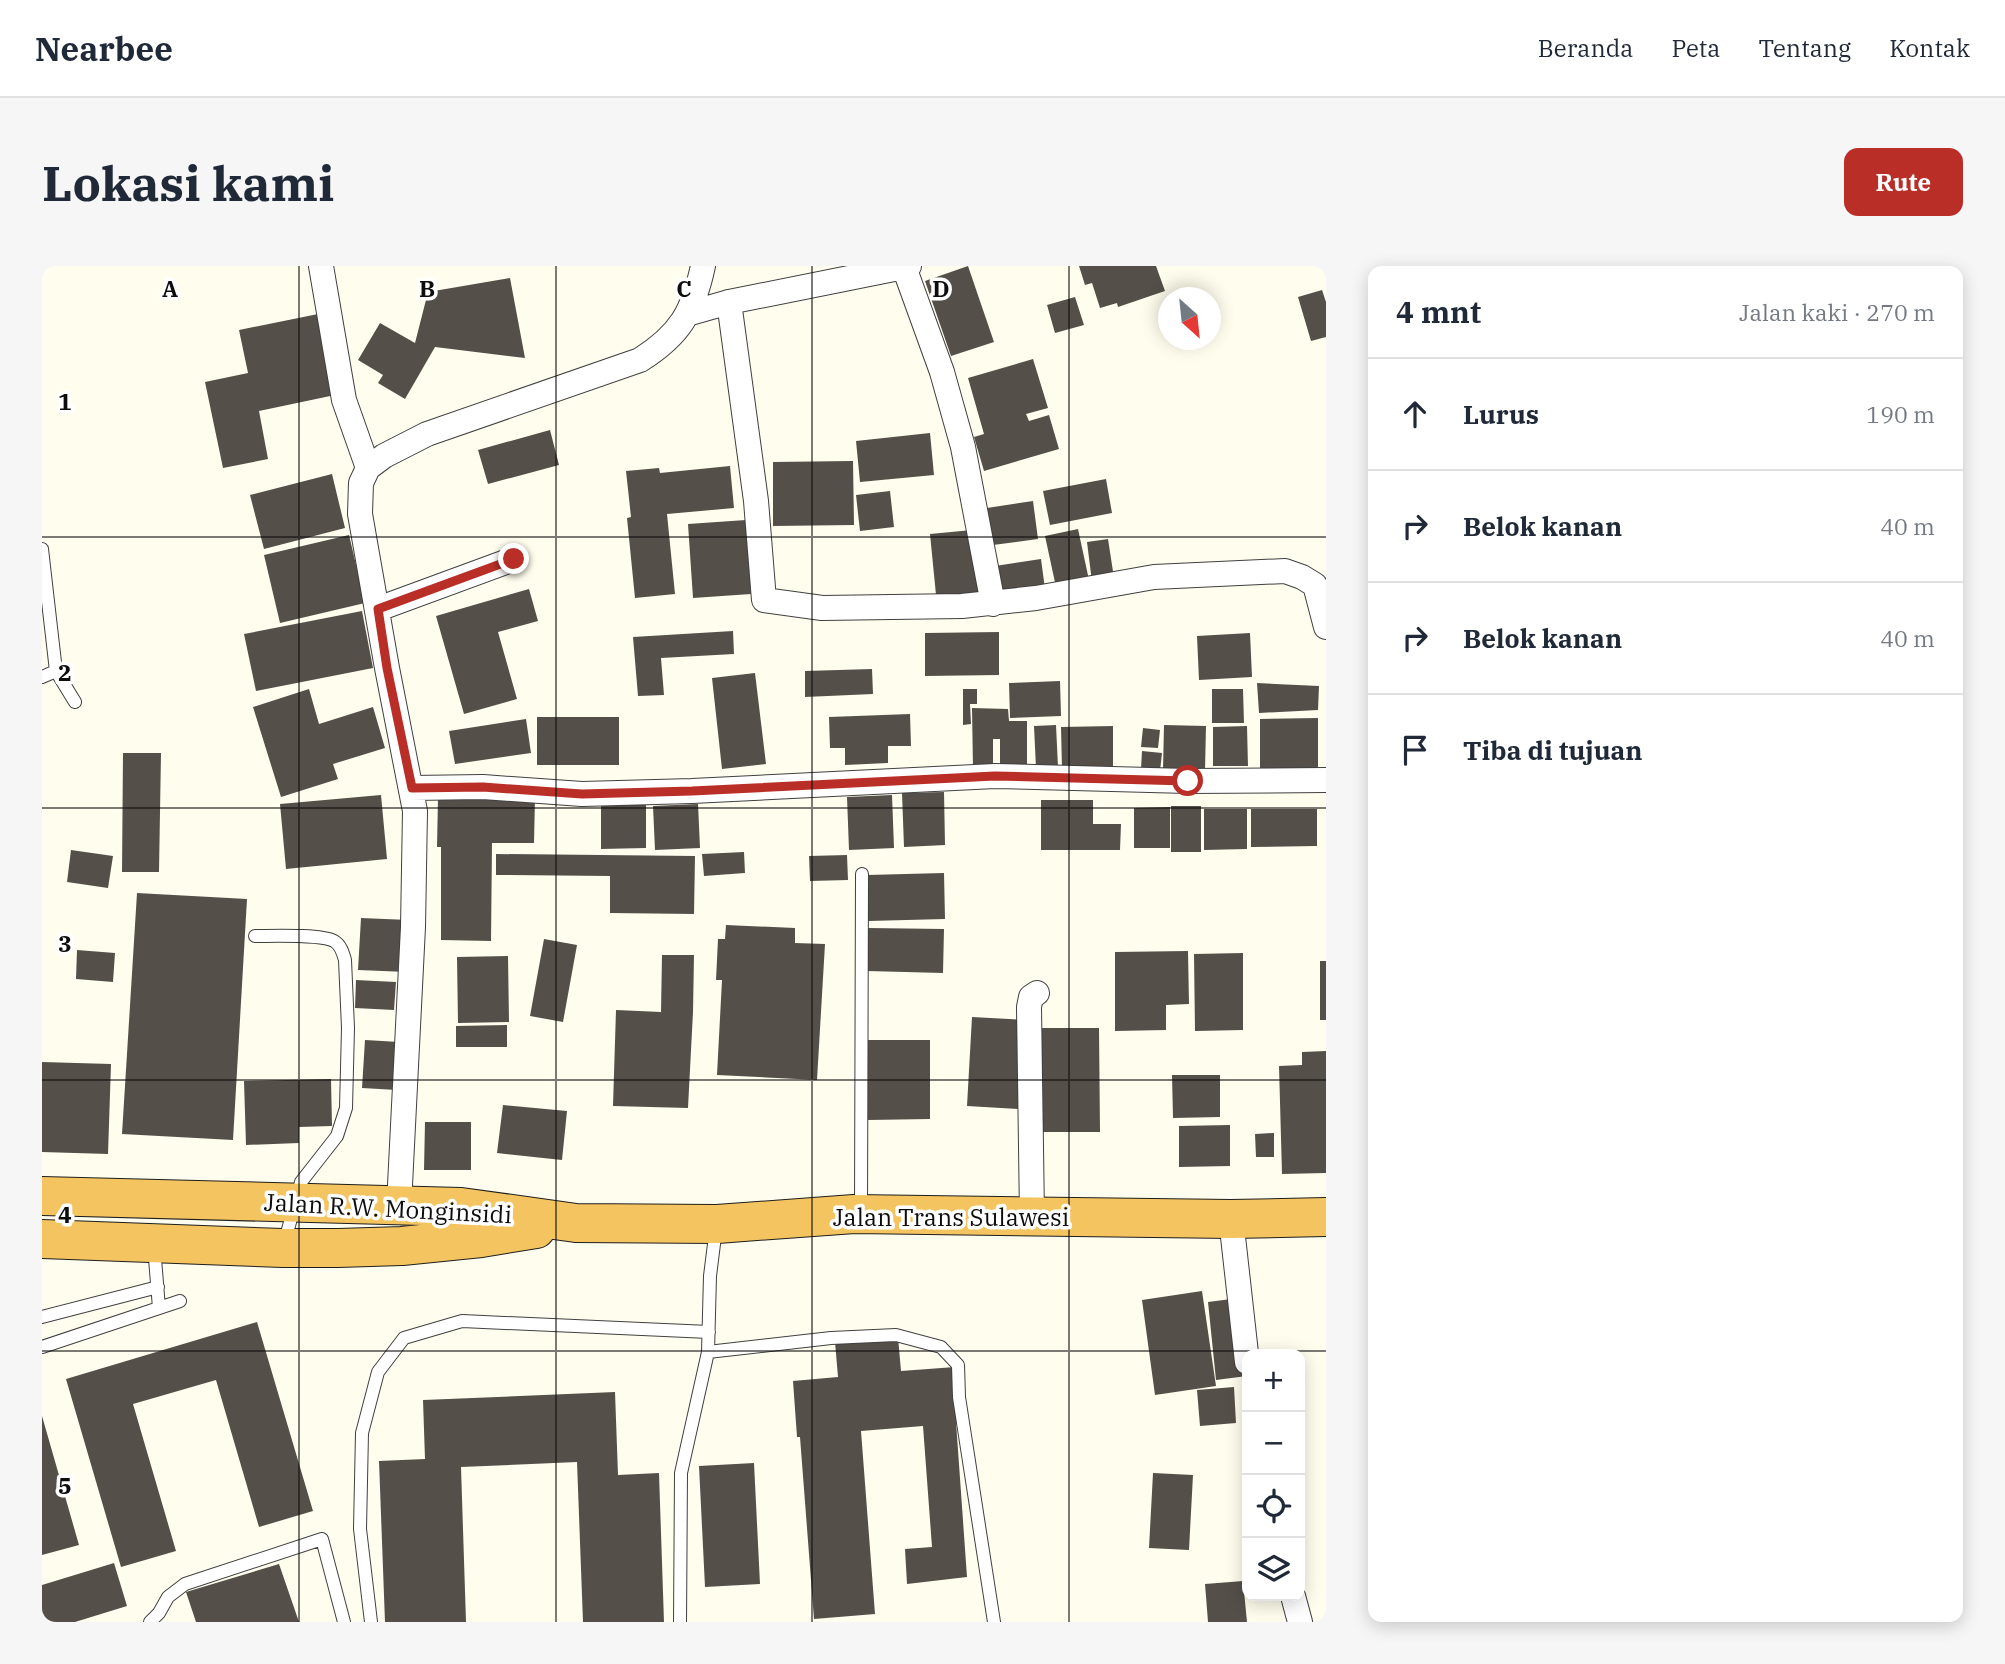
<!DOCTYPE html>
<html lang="id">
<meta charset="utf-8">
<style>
:root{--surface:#fff;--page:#f6f6f7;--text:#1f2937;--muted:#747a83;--line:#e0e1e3;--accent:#ba2e28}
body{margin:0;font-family:"IBM Plex Serif",serif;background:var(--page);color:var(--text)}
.controls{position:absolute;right:21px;bottom:21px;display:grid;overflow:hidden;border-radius:14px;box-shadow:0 4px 18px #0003}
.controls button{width:63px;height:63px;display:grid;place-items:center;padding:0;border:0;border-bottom:2px solid var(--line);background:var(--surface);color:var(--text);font:35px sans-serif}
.compass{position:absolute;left:1116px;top:21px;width:63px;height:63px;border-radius:50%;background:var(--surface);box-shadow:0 4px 18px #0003;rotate:153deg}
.stop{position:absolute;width:21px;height:21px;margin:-16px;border:5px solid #ba2e28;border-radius:50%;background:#fff}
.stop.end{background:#ba2e28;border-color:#fff;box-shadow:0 2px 7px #0008}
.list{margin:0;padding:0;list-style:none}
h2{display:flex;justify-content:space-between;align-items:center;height:91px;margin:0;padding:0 28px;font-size:30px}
h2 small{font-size:23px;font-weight:400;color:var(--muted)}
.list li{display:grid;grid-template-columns:46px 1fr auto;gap:21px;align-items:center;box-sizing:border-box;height:112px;padding:0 28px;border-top:2px solid var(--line)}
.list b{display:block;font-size:26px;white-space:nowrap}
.list em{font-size:23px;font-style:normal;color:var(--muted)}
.icon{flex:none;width:38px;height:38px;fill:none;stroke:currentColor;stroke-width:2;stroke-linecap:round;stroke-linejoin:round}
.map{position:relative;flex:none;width:1284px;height:1356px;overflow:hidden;border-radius:14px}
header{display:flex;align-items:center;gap:42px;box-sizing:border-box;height:98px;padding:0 35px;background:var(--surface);border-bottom:2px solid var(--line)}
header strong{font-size:33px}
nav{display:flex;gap:38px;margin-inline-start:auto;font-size:24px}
.intro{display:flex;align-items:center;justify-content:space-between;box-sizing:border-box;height:168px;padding:0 42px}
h1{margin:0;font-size:49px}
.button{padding:18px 32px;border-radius:14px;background:var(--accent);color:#fff;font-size:24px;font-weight:700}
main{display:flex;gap:42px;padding:0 42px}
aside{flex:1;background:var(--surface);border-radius:14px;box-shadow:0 4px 18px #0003}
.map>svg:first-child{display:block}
.building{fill:#554f4a}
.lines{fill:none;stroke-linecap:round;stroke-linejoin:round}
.service-casing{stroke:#404040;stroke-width:14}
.minor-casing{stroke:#404040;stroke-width:26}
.trunk-casing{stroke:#1e1e1e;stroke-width:40}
.service{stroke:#fff;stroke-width:12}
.minor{stroke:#fff;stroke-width:24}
.trunk{stroke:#f3c460;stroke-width:38}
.route{stroke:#ba2e28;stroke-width:9}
.grid{fill:none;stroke:#0d0d0d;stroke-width:2;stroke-opacity:0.55}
.labels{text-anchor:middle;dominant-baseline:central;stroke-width:7;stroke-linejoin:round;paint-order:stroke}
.street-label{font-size:24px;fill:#0d0d0d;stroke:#fff}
.grid-label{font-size:23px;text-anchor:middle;font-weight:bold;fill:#0d0d0d;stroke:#fff;stroke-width:7;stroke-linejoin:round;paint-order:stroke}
</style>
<header>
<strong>Nearbee</strong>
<nav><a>Beranda</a><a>Peta</a><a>Tentang</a><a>Kontak</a></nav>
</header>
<div class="intro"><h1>Lokasi kami</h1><a class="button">Rute</a></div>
<main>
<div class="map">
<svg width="1284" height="1356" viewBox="0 0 1284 1356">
<rect width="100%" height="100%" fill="#fffded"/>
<path class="building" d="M926,0L952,76L909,90L883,15Z
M1037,0H1114L1123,25L1076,41L1075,37L1058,42L1050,17L1043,19Z
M468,12L483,92L393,81L363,133L336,117L341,109L316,94L338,57L373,77L386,26Z
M1280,24L1284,36V71L1269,75L1256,31Z
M1033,31L1042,59L1013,67L1005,39Z
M276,48L293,129L217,145L226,193L181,202L163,116L206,107L197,64Z
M991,93L1006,142L984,148L987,155L1007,149L1017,183L942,205L932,171L942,168L926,112Z
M508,164L517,199L446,218L436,184Z
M888,167L892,209L818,216L814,175Z
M811,195L812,259L731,260V196Z
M688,200L692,242L625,248L633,328L593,332L585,252L589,251L584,205L617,202L618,207Z
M290,208L303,262L222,283L208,229Z
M1064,213L1070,247L1008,259L1001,225Z
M848,225L852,261L818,265L814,229Z
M991,235L996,273L951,279L945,242Z
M704,254L709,328L651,332L646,258Z
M1036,263L1047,314L1014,321L1003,270Z
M930,264L937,335L895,339L888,268Z
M307,269L323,337L238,357L222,289Z
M1066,273L1072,312L1050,316L1045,276Z
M999,293L1003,323L957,329L953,300Z
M487,323L496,355L456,366L475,433L422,448L394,350Z
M320,345L331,402L214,425L202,368Z
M691,365L692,388L619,392L622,429L596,430L591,371Z
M957,366V409L883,410V367Z
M1208,367L1210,411L1157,414L1155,370Z
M830,403L831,428L763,431V405Z
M713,407L724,498L680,503L670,412Z
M1018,415L1019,450L968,452L967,417Z
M1215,417L1277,420L1276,444L1217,447Z
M267,423L277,458L331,441L343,482L291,498L296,513L239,531L211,441Z
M921,423H935V438H928L929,458L921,459Z
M1170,423H1201L1202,457H1170Z
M930,442L966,443L967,455H985V500L958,501V473H951V501L931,502Z
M868,448L869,480H846V497L803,499V482H788L787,451Z
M495,451H577V499H495Z
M1276,452V506L1218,507V453Z
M484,453L489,487L413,498L407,465Z
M1014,459L1016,501L994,502L992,460Z
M1122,459L1164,460L1163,505L1121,504Z
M1071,460V502L1020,503L1019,461Z
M1205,460L1206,500H1171V461Z
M1101,462L1118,464L1116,482L1099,481Z
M1100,485L1120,487L1118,505L1099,503Z
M81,487H119L117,606H80Z
M902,526L903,579L862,581L860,527Z
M339,529L345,593L244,603L238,538Z
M850,529L852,582L807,584L805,531Z
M604,531V582L559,583V532Z
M396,532H493L492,577H450L449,675L399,674V581H395Z
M999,534H1051V558H1079L1078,584H999Z
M656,538L658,582L613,584L611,540Z
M1129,540H1159V586H1129Z
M1128,541V582H1092V542Z
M1162,543H1205V583L1162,584Z
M1209,543H1275V580L1209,581Z
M29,584L71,590L66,622L25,616Z
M702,586L703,607L662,610L660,588Z
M454,588L653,590L652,648L568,647V610L454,609Z
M805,589L806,614L768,615L767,590Z
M902,607L903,653L826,655L825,609Z
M95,627L205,633L191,874L80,868Z
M319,652L367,654L365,706L316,704Z
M684,659L753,662V677L783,678L775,814L675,809L680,714H674L676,673H683Z
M826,662L902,663L901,707L825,705Z
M502,673L535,679L521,756L488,750Z
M35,684L73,687L71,716L34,713Z
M1146,685L1147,738L1124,739V764L1073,765V686Z
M1201,687V764L1153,765L1152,688Z
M620,689H652L651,746L646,842L571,840L574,744L619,746Z
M466,690L467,756L416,757L415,691Z
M1278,695H1284V754H1278Z
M314,714L354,716L352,744L313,742Z
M930,751L983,754L978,843L925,840Z
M465,759V781H414V760Z
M998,762H1057L1058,866H997Z
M323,774L357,776L355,824L320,822Z
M826,774H888V853L826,854Z
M1284,785V907L1240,908L1237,800L1260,799V786Z
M0,796L69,798L66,888L0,886Z
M1130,809H1178V851L1131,852Z
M289,813L290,860L257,861V877L204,879L202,815Z
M461,839L525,845L520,894L455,887Z
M383,856H429V904H382Z
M1188,859V900L1137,901V860Z
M1232,867V891H1214L1213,868Z
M1160,1025L1174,1120L1113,1129L1100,1034Z
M1197,1032L1205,1110L1174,1114L1166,1036Z
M215,1056L271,1245L217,1261L174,1114L91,1138L134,1285L79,1301L24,1113Z
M856,1071L859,1105L913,1101L918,1156H914L925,1311L865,1318L863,1283L890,1281L881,1160L819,1165L833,1348L772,1353L758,1171H755L751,1115L796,1111L793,1076Z
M1192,1121L1194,1157L1158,1160L1155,1124Z
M573,1126L576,1209L617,1207L622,1356H541L535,1196L419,1201L424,1356H343L337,1195L383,1193L381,1134Z
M0,1150L37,1279L0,1289Z
M712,1197L718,1318L663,1321L657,1200Z
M1111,1207L1151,1209L1147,1284L1107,1282Z
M72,1297L85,1340L33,1356H0V1319Z
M237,1298L257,1356H154L144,1326Z
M1201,1315L1205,1356H1166L1163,1318Z"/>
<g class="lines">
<defs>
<path id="service" d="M0,283L14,405L0,411
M14,405L33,436
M213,670C230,670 278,668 292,675C299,679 301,687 303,694L306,762L304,842L295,870L259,916L242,978
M819,944L820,608
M117,1042L138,1035
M0,1051L116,1021
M0,1081L117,1042L112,980
M666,1086L789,1072L854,1069L899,1081L916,1099L917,1131L952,1356
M108,1356L117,1347L126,1331L143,1318L280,1273L302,1356
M329,1356L318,1263L320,1167L336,1106L362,1072L420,1055L667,1066
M638,1356L639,1207L666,1086L668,1010L674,962"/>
<path id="minor" d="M279,0L302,134L326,202
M862,1L900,106L921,181L951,338
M687,36L714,235L722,334L780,342L920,340L994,332L1112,311L1243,305L1260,311L1273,319L1284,361
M645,48L687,36L867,0
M336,343L472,293
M370,522L441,521L540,528L650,525L953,510L1146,515L1284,514
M357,939L371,661L373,545L345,402L318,248L319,217L326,202L342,190L385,168L598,94C638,69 651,46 661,0
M990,951L987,741L989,731L995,727
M1189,953L1205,1096
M1251,1330L1258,1356"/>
<path id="trunk" d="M0,930L419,941L534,957L675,958L812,948L1189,953L1284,951
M0,973L241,982H296L360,980L439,972L494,963"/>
</defs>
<use href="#service" class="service-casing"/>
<use href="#minor" class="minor-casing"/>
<use href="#trunk" class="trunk-casing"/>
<use href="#service" class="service"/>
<use href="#minor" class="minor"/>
<use href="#trunk" class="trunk"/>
</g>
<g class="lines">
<path class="route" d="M472,293L336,343L345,402L370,522L441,521L540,528L650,525L953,510L1146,515"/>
</g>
<path class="grid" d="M257,0V1356M514,0V1356M770,0V1356M1027,0V1356M0,271H1284M0,542H1284M0,814H1284M0,1085H1284"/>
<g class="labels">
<g class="street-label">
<text transform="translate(346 942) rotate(3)">Jalan R.W. Monginsidi</text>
<text x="909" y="951">Jalan Trans Sulawesi</text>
</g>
</g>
<g class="grid-label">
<text x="128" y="31">A</text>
<text x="385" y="31">B</text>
<text x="642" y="31">C</text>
<text x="899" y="31">D</text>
<text x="23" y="144">1</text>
<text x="23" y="415">2</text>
<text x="23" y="686">3</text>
<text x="23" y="957">4</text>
<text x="23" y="1228">5</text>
</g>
</svg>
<div class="controls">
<button>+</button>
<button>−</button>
<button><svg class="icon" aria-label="locate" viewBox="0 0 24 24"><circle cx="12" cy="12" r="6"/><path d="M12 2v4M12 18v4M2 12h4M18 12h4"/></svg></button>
<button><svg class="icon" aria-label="layers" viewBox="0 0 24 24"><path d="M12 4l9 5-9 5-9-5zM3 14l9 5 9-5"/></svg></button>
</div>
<svg class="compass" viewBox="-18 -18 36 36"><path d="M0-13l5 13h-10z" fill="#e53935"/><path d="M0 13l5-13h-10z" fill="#747a83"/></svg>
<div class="stop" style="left:1146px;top:515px"></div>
<div class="stop end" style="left:472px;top:293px"></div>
</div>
<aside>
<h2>4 mnt<small>Jalan kaki · 270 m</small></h2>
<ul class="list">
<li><svg class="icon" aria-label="ahead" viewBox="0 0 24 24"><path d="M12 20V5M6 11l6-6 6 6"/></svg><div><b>Lurus</b></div><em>190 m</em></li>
<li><svg class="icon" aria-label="right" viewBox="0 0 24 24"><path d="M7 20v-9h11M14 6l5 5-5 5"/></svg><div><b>Belok kanan</b></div><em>40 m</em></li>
<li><svg class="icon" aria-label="right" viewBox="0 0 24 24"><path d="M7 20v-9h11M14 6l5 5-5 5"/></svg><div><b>Belok kanan</b></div><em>40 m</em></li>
<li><svg class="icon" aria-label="arrive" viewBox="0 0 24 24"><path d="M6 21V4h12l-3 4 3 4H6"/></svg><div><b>Tiba di tujuan</b></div></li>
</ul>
</aside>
</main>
